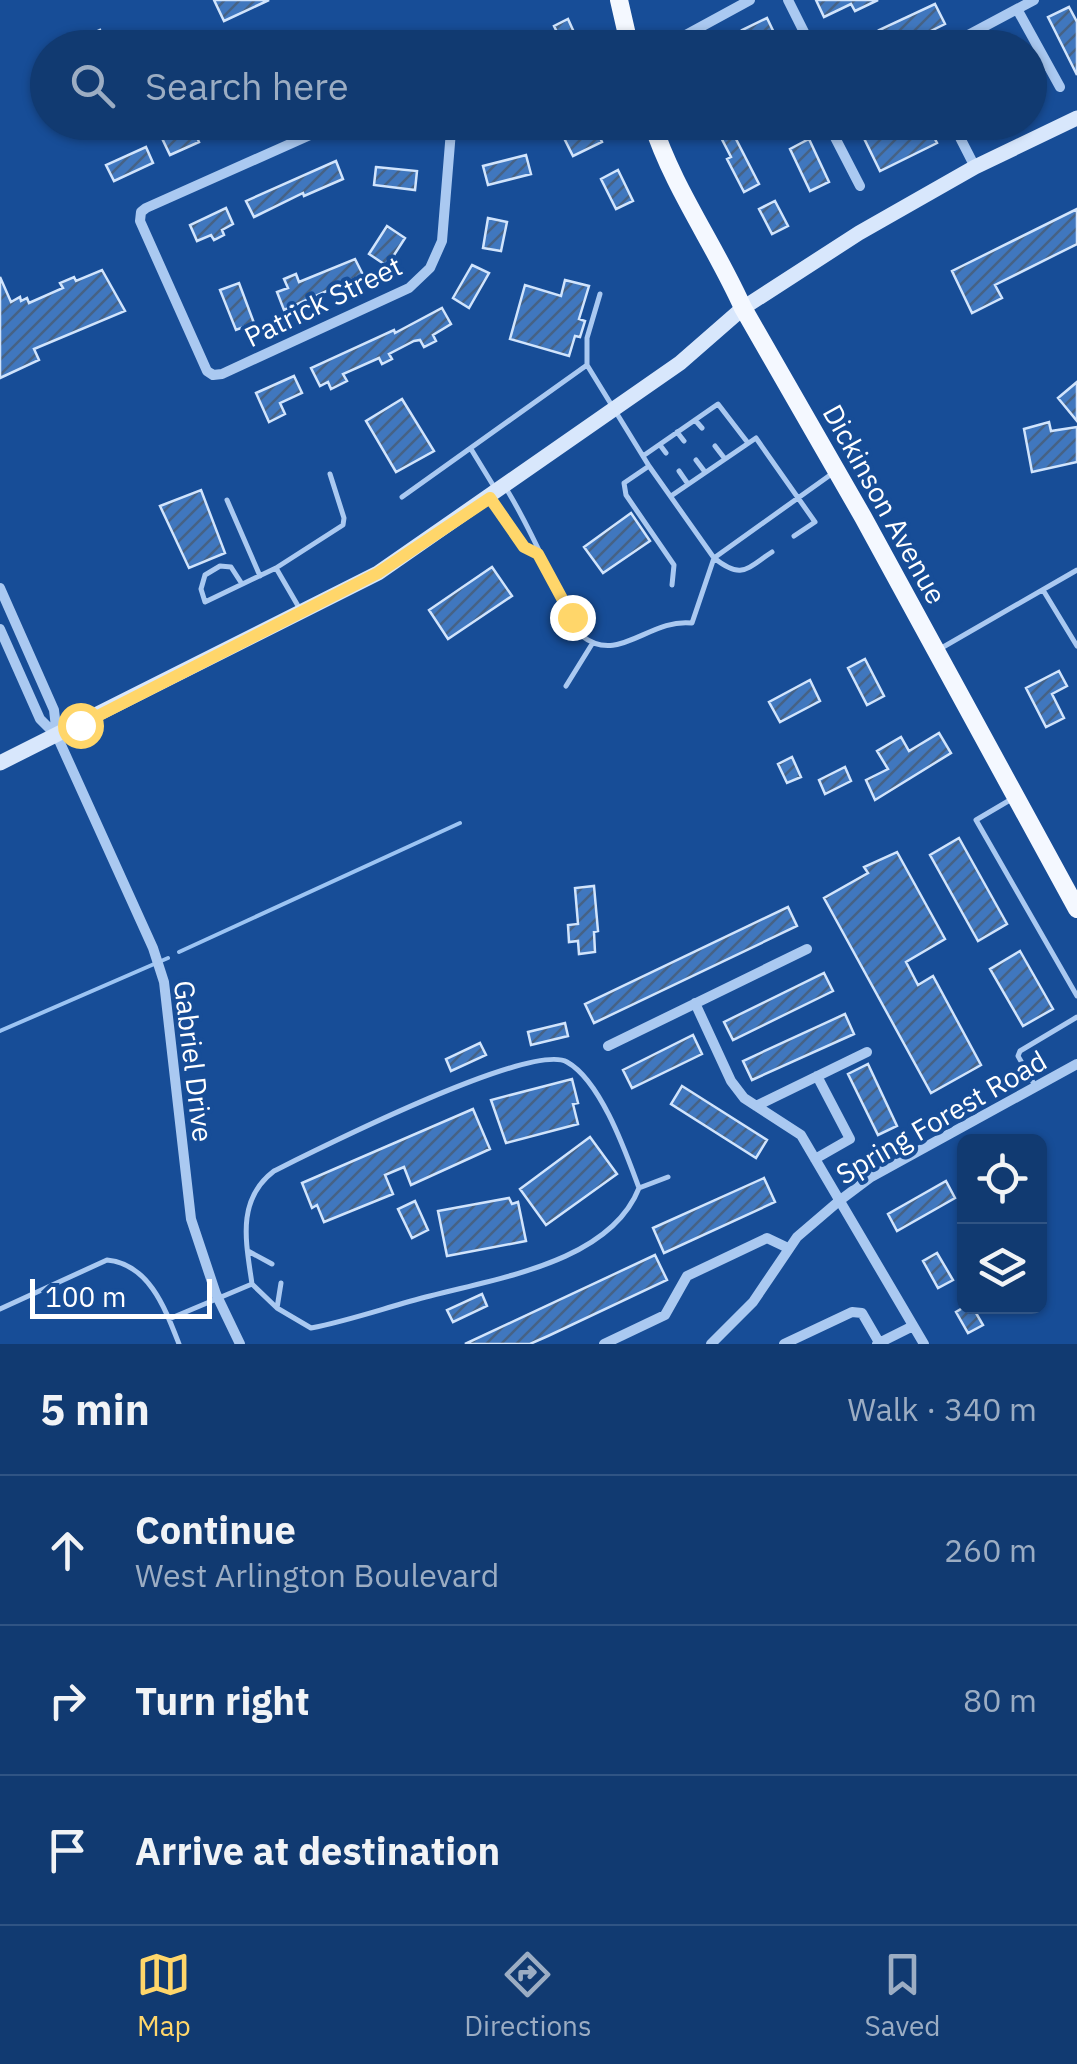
<!DOCTYPE html>
<meta charset="utf-8">
<style>
:root{--surface:#113a71;--page:#1e4579;--text:#f1f3f6;--muted:#9cadc3;--line:#305484;--accent:#ffd66a}
body{margin:0;font-family:"IBM Plex Sans",sans-serif;background:var(--page);color:var(--text)}
.controls{position:absolute;right:30px;bottom:30px;display:grid;overflow:hidden;border-radius:15px;box-shadow:0 2px 8px #0004}
.controls button{width:90px;height:90px;display:grid;place-items:center;padding:0;border:0;border-bottom:2px solid var(--line);background:var(--surface);color:var(--text);font:50px sans-serif}
.scale{position:absolute;left:30px;bottom:25px;width:182px;box-sizing:border-box;padding-left:10px;border:5px solid #fff;border-top:0;font-size:28px;line-height:35px;white-space:nowrap;color:#fff;-webkit-text-stroke:8px #174d97;paint-order:stroke}
.stop{position:absolute;width:30px;height:30px;margin:-22px;border:8px solid #ffd66a;border-radius:50%;background:#fff}
.stop.end{background:#ffd66a;border-color:#fff;box-shadow:0 2px 10px #0008}
.list{margin:0;padding:0;list-style:none}
h2{display:flex;justify-content:space-between;align-items:center;height:130px;margin:0;padding:0 40px;font-size:42px}
h2 small{font-size:32px;font-weight:400;color:var(--muted)}
.list li{display:grid;grid-template-columns:65px 1fr auto;gap:30px;align-items:center;box-sizing:border-box;height:150px;padding:0 40px;border-top:2px solid var(--line)}
.list b{display:block;font-size:38px;white-space:nowrap}
.list p{margin:0;font-size:32px;white-space:nowrap;color:var(--muted)}
.list em{font-size:32px;font-style:normal;color:var(--muted)}
.icon{flex:none;width:55px;height:55px;fill:none;stroke:currentColor;stroke-width:2;stroke-linecap:round;stroke-linejoin:round}
.map{position:relative;flex:none;width:1077px;height:1344px;overflow:hidden}
.search{position:absolute;background:var(--surface);box-shadow:0 2px 8px #0004;left:30px;right:30px;top:30px;height:110px;display:flex;align-items:center;gap:25px;box-sizing:border-box;padding:0 35px;border-radius:55px;color:var(--muted);font-size:38px}
.sheet{height:580px;background:var(--surface)}
nav{display:flex;justify-content:space-around;align-items:center;box-sizing:border-box;height:140px;border-top:2px solid var(--line);background:var(--surface);font-size:28px;color:var(--muted)}
nav a{display:grid;justify-items:center;gap:5px}
nav .on{color:var(--accent)}
.map>svg:first-child{display:block}
.lines{fill:none;stroke-linecap:round;stroke-linejoin:round}
.stream{stroke:#9cc4f3;stroke-width:4}
.building{fill:url(#building-hatch);stroke:#d1e4fc;stroke-width:2.5}
.service{stroke:#aac9f1;stroke-width:5}
.minor{stroke:#aac9f1;stroke-width:10}
.secondary{stroke:#d8e7fc;stroke-width:15}
.primary{stroke:#f4f8ff;stroke-width:18}
.route{stroke:#ffd66a;stroke-width:12}
.labels{text-anchor:middle;dominant-baseline:central;stroke-width:8;stroke-linejoin:round;paint-order:stroke}
.street-label{font-size:28px;fill:#fff;stroke:#174d97}
</style>
<div class="map">
<svg width="1077" height="1344" viewBox="0 0 1077 1344">
<defs>
<pattern id="building-hatch" width="6" height="6" patternUnits="userSpaceOnUse" patternTransform="scale(2.5)"><rect width="6" height="6" fill="#4077be"/><path d="M-1 1l2-2M0 6l6-6M5 7l2-2" fill="none" stroke="#466285"/></pattern>
</defs>
<rect width="100%" height="100%" fill="#174d97"/>
<g class="lines">
<path class="stream" d="M179,952L460,823
M0,1031L168,958"/>
</g>
<path class="building" d="M214,0H269L224,21Z
M816,0H878L855,11L851,4L824,17Z
M935,4L945,24L896,48H887L879,30Z
M1069,7L1077,22V75L1048,17Z
M767,18L777,39L760,48H751L742,30Z
M568,19L577,39L564,46L554,26Z
M100,30L108,48H62Z
M186,122H190L199,142L170,155L160,134Z
M580,122H592L602,142L573,156L561,132Z
M713,122H732L740,137L736,139L759,184L744,192L727,159L731,157Z
M856,122H926L937,143L880,171Z
M809,139L829,182L810,191L790,149Z
M146,147L153,163L114,181L106,165Z
M526,155L531,174L488,185L483,166Z
M336,161L343,179L304,196L303,193L254,217L246,201Z
M376,167L417,171L415,190L374,185Z
M618,170L633,201L616,209L601,179Z
M775,201L788,226L772,234L759,209Z
M226,208L233,224L222,230L224,235L214,240L211,235L197,241L190,225Z
M1077,209V244L995,285L1002,298L972,313L952,271Z
M488,218L507,222L501,251L483,248Z
M387,226L405,238L387,266L369,254Z
M355,259L363,275L284,310L277,292L288,288L284,279L296,274L299,282Z
M472,265L489,273L469,308L453,298Z
M102,270L125,311L34,349L39,360L0,378V277L11,302L20,297L21,301L27,298L29,303L63,288L60,283L74,277L76,281Z
M565,280L589,286L579,319L585,321L580,337L575,336L569,356L510,339L525,285L561,296Z
M239,283L254,323L236,330L220,290Z
M442,308L451,324L433,335L436,341L424,347L420,340L414,341L389,354L392,359L382,364L379,358L343,374L347,381L331,389L328,382L320,386L311,368L394,330L395,333Z
M294,376L302,393L280,403L285,414L269,422L256,393Z
M1077,382V421L1058,398Z
M402,399L434,451L396,472L366,421Z
M1049,422L1051,431L1077,427V462L1032,472L1024,429Z
M201,490L225,553L189,568L160,506Z
M631,513L650,541L603,573L584,547Z
M492,567L512,596L448,639L429,610Z
M865,659L884,696L867,705L848,668Z
M1059,671L1067,686L1052,694L1064,718L1046,727L1026,688Z
M810,680L820,701L780,722L769,702Z
M939,733L951,753L875,800L866,780L888,769L877,751L901,737L909,751Z
M792,757L801,777L787,783L778,764Z
M845,767L851,781L825,794L819,780Z
M959,838L1007,924L978,941L930,855Z
M897,852L945,939L906,962L918,985L933,976L981,1065L931,1093L824,898L868,873L864,867Z
M594,886L598,931L594,932L595,952L579,954L578,941L569,942L568,925L578,924L575,888Z
M788,907L797,926L594,1023L585,1004Z
M1020,951L1053,1009L1023,1026L990,969Z
M824,973L833,991L733,1040L724,1022Z
M845,1014L854,1034L752,1080L743,1061Z
M565,1023L568,1036L531,1045L528,1032Z
M693,1035L702,1054L632,1088L623,1070Z
M480,1043L486,1055L451,1071L446,1059Z
M868,1064L897,1126L878,1135L848,1074Z
M572,1079L578,1103L573,1104L578,1124L506,1143L491,1100Z
M682,1086L767,1140L756,1158L671,1104Z
M473,1109L490,1149L411,1185L404,1167L385,1175L393,1194L324,1222L317,1205L312,1208L302,1183Z
M590,1137L617,1174L546,1225L520,1189Z
M764,1178L775,1202L664,1253L653,1228Z
M946,1181L955,1198L897,1231L888,1214Z
M509,1198L512,1204L518,1202L526,1241L447,1256L438,1211Z
M415,1201L428,1230L412,1238L398,1209Z
M937,1253L953,1280L938,1288L923,1261Z
M655,1255L667,1280L548,1336L530,1344H465Z
M482,1294L487,1306L453,1322L447,1310Z
M966,1306H972L983,1325L968,1333L956,1312Z"/>
<g class="lines">
<path class="service" d="M600,294L587,338V365L649,466L714,558C742,580 746,569 772,552
M695,420L702,428
M677,432L684,441
M660,445L666,453
M715,446L725,459
M471,449L496,490
M643,456L718,404L748,443
M696,460L705,472
M649,466L624,483L626,495L674,565L672,585
M679,471L688,484
M507,490C536,537 554,588 582,636C619,665 649,618 692,623L714,558L833,473
M671,496L756,438L815,522L794,536
M402,497L587,365
M490,498L524,547L538,554
M227,500L260,576
M242,584L231,567L220,566L205,575L201,589L205,602L276,568
M1043,590L1077,646
M301,611L276,568L343,525L344,518L330,474
M938,650L1077,570
M566,686L592,644
M1010,800L976,820L1077,996
M1034,1084L1018,1056L1020,1051L1077,1017
M639,1188L668,1177
M248,1251L272,1264
M277,1308L281,1283
M0,1309L107,1260C149,1264 165,1308 179,1344
M169,1319L252,1284C246,1242 236,1200 274,1171C318,1149 531,1042 567,1062C601,1081 626,1153 639,1188C610,1262 498,1278 430,1296C390,1306 352,1320 311,1328L277,1308L252,1284"/>
<path class="minor" d="M788,0L812,48
M1017,9L1060,87
M662,48L750,0
M944,48L1034,0
M827,122L860,186
M952,122L975,167
M451,131L442,241L430,268L409,288L222,374L213,375L207,371L140,221L141,212L146,208L328,127L344,125L451,131L490,130L517,122
M0,588L54,710L57,736L153,948L164,982L191,1219L216,1294L240,1344
M0,629L40,719L56,735
M695,1003L731,1081L744,1098L801,1135L924,1344
M608,1046L807,949
M756,1106L867,1052
M815,1159L850,1139L817,1076
M604,1344L665,1315L687,1276L767,1238L788,1248
M711,1344L753,1302L797,1237L839,1201L871,1177L1077,1064
M784,1344L852,1312L862,1313L880,1344
M877,1344L913,1326"/>
<path class="secondary" d="M0,763L378,573L680,363L743,308L859,233L975,167L1077,118"/>
<path class="primary" d="M619,0L630,48
M652,122C673,188 715,245 743,308L863,517L1077,909"/>
</g>
<g class="lines">
<path class="route" d="M80,725L378,573L490,498L524,547L538,554L572,617"/>
</g>
<g class="labels">
<g class="street-label">
<text transform="translate(323 301) rotate(-26)">Patrick Street</text>
<text transform="translate(885 504) rotate(61)">Dickinson Avenue</text>
<text transform="translate(194 1061) rotate(83)">Gabriel Drive</text>
<text transform="translate(941 1117) rotate(-30)">Spring Forest Road</text>
</g>
</g>
</svg>
<div class="controls">
<button><svg class="icon" aria-label="locate" viewBox="0 0 24 24"><circle cx="12" cy="12" r="6"/><path d="M12 2v4M12 18v4M2 12h4M18 12h4"/></svg></button>
<button><svg class="icon" aria-label="layers" viewBox="0 0 24 24"><path d="M12 4l9 5-9 5-9-5zM3 14l9 5 9-5"/></svg></button>
</div>
<div class="scale">100 m</div>
<div class="stop" style="left:80px;top:725px"></div>
<div class="stop end" style="left:572px;top:617px"></div>
<div class="search"><svg class="icon" aria-label="search" viewBox="0 0 24 24"><circle cx="10" cy="10" r="6"/><path d="M15 15l6 6"/></svg>Search here</div>
</div>
<section class="sheet">
<h2>5 min<small>Walk · 340 m</small></h2>
<ul class="list">
<li><svg class="icon" aria-label="ahead" viewBox="0 0 24 24"><path d="M12 20V5M6 11l6-6 6 6"/></svg><div><b>Continue</b><p>West Arlington Boulevard</p></div><em>260 m</em></li>
<li><svg class="icon" aria-label="right" viewBox="0 0 24 24"><path d="M7 20v-9h11M14 6l5 5-5 5"/></svg><div><b>Turn right</b></div><em>80 m</em></li>
<li><svg class="icon" aria-label="arrive" viewBox="0 0 24 24"><path d="M6 21V4h12l-3 4 3 4H6"/></svg><div><b>Arrive at destination</b></div></li>
</ul>
</section>
<nav>
<a class="on"><svg class="icon" aria-label="map" viewBox="0 0 24 24"><path d="M3 6l6-2 6 2 6-2v14l-6 2-6-2-6 2zM9 4v14M15 6v14"/></svg>Map</a>
<a><svg class="icon" aria-label="directions" viewBox="0 0 24 24"><path d="M12 3l9 9-9 9-9-9zM9 14v-3h6M13 9l2 2-2 2"/></svg>Directions</a>
<a><svg class="icon" aria-label="saved" viewBox="0 0 24 24"><path d="M7 4h10v16l-5-4-5 4z"/></svg>Saved</a>
</nav>
